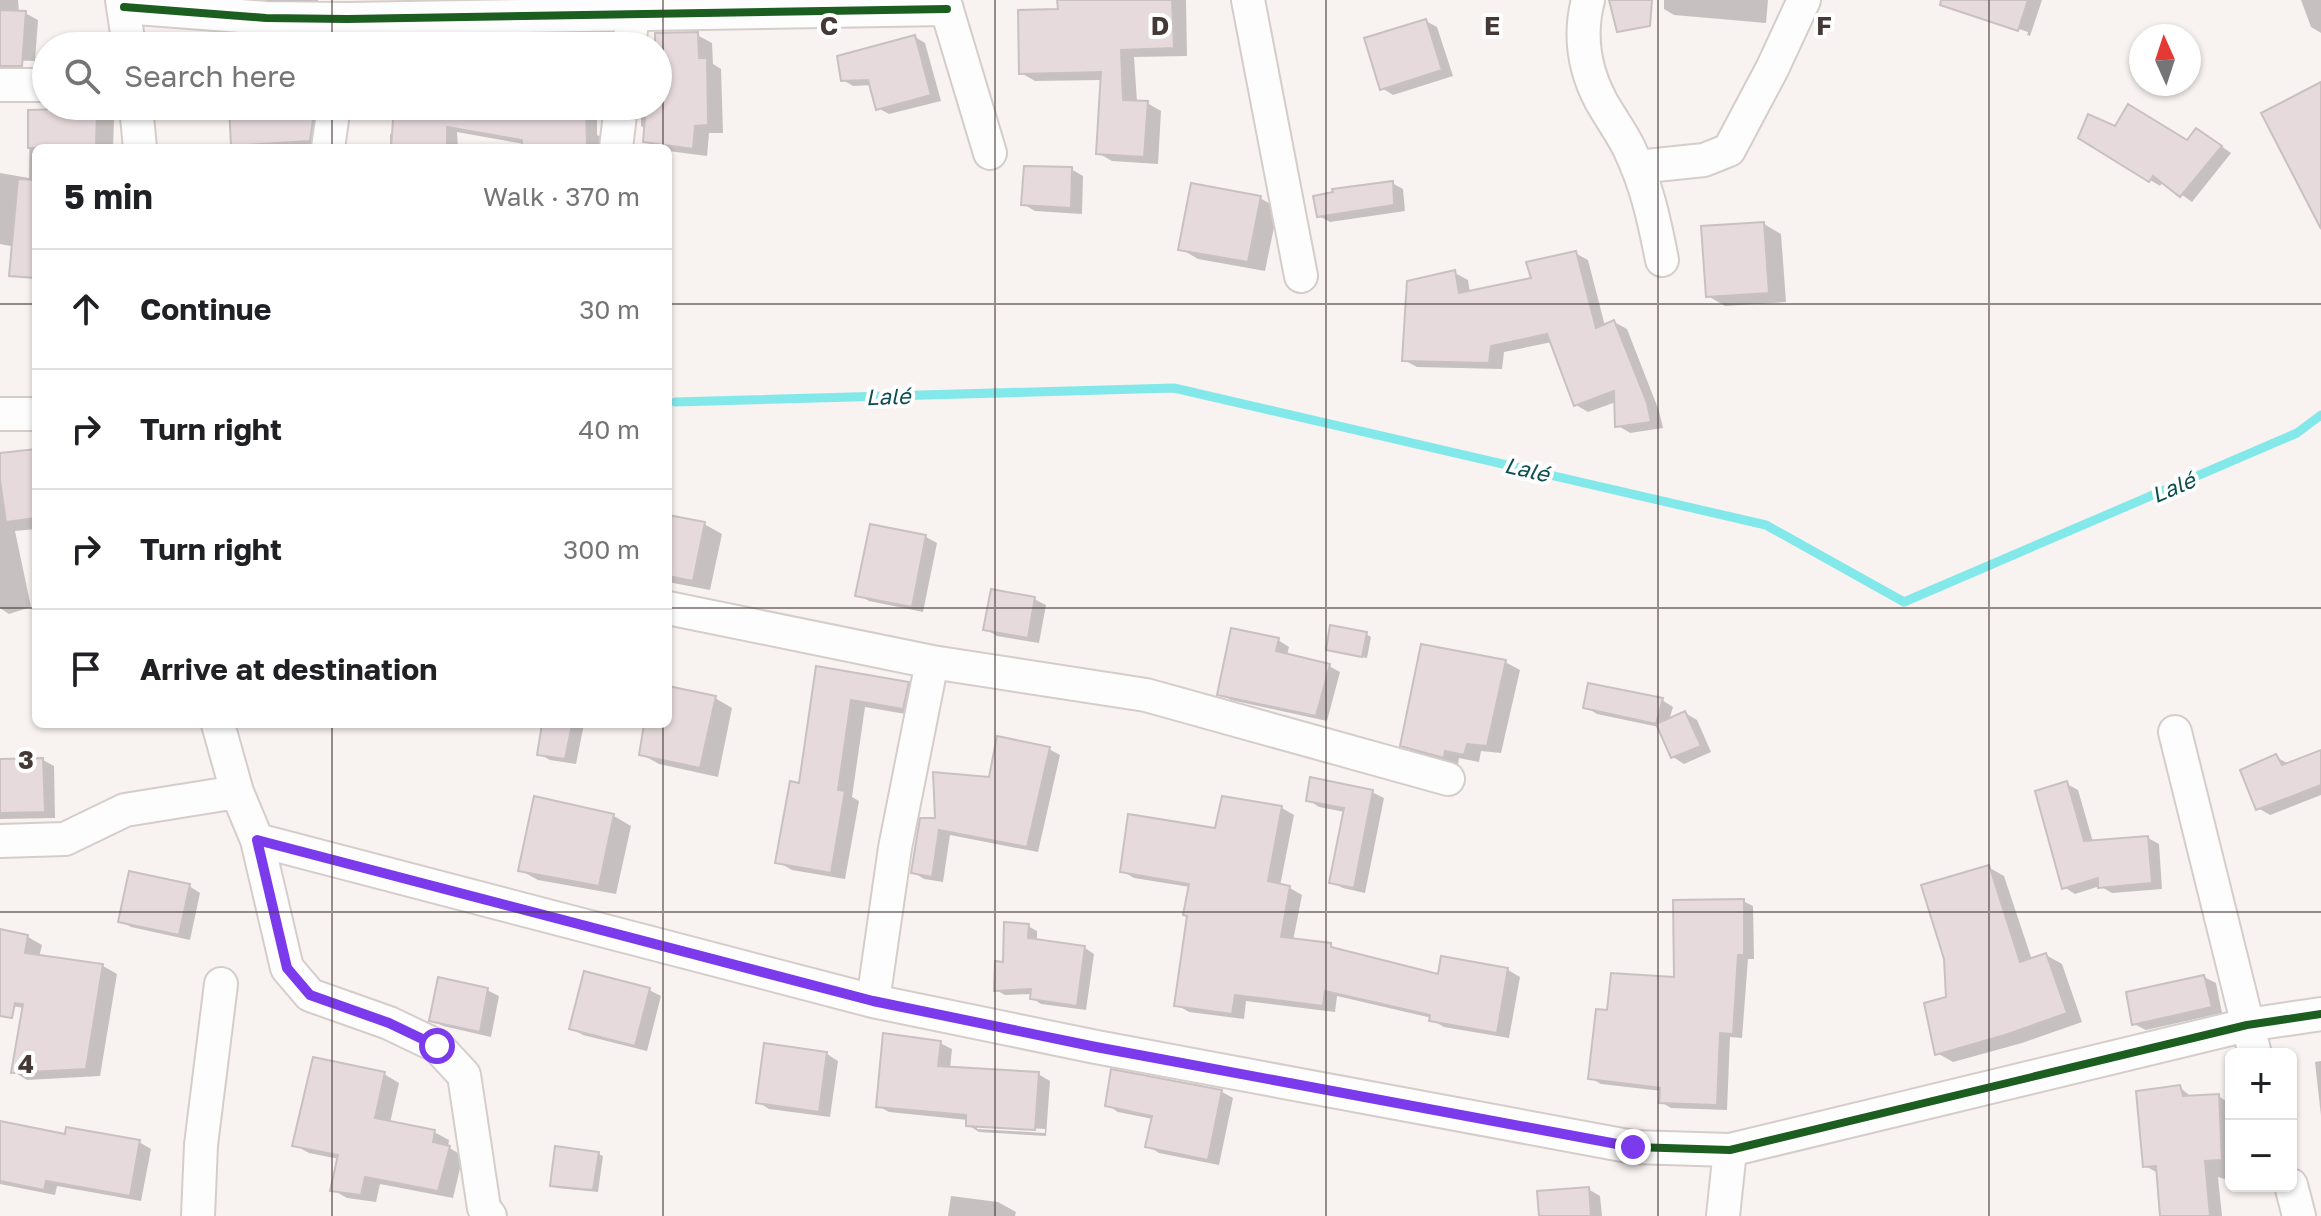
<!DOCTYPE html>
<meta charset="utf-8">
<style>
:root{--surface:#fff;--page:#f2f2f2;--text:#202124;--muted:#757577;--line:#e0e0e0}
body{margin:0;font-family:"Golos Text",sans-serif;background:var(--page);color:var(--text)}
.controls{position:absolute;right:24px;bottom:24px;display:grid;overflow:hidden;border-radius:12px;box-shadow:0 2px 6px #0004}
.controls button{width:72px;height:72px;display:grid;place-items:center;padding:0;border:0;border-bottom:2px solid var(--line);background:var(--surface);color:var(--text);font:40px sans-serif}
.compass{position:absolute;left:2129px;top:24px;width:72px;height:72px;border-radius:50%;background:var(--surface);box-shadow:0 2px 6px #0004;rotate:357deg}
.stop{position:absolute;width:24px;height:24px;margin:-18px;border:6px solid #7c3aed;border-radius:50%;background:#fff}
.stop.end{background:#7c3aed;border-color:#fff;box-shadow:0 2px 8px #0008}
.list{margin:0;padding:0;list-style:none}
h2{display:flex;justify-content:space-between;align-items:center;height:104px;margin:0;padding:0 32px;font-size:34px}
h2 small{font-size:26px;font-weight:400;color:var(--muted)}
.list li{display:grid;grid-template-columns:52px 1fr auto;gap:24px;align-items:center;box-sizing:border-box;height:120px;padding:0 32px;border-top:2px solid var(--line)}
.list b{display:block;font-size:30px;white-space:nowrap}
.list em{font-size:26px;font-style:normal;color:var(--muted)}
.icon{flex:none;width:44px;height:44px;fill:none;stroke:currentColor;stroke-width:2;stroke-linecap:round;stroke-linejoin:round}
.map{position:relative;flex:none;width:2321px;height:1216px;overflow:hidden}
.search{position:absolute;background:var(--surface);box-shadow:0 2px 6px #0004;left:32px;top:32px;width:640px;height:88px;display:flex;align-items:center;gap:20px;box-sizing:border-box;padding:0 28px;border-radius:44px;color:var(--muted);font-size:30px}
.panel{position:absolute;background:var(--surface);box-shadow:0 2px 6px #0004;left:32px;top:144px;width:640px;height:584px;border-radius:12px}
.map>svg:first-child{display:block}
.shadow{fill:#0003;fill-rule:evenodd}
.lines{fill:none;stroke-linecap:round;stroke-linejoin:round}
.stream{stroke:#83e8ea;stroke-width:9}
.building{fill:#e7dadd;stroke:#c9c0c2;stroke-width:2}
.minor-casing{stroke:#d5cdca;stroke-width:36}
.minor{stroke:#fefdfd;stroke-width:32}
.cycleway-casing{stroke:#fff;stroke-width:13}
.cycleway{stroke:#1b5e20;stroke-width:8}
.route{stroke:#7c3aed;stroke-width:10}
.grid{fill:none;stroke:#443935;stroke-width:2;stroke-opacity:0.55}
.labels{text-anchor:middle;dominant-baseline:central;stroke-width:8;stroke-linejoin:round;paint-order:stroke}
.water-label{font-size:22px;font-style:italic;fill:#0d4e50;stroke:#fff}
.grid-label{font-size:26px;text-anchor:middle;font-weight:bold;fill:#443935;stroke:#fff;stroke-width:8;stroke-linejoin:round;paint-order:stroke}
</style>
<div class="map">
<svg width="2321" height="1216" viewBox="0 0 2321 1216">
<rect width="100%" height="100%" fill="#f8f2f0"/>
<path class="shadow" d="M0,0H18L19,13H25L38,20L35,61L0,60Z
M223,0H318V7Z
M1059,0H1186L1187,56L1134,57L1137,102L1147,103L1161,111L1158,164L1112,161L1098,153L1102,80L1035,81L1021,73L1060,11Z
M1664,0H1768L1766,23L1674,15L1664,9Z
M1968,0H2042L2030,36L2027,35L2028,32L1973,14V16L1964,11Z
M2301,0H2321V33L2311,27Z
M1426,21L1437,27L1453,76L1393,95L1382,88Z
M697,35L712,43L713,64L721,69L723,133H709L707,156L668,151V148H657L645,141L646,129L641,126V106H658L657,46Z
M578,36L589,43V46H491V38Z
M915,37L925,43L941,101L889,114L878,108L872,85L853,86L843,80Z
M231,106H332L327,148H240L233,144Z
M396,106H597V135L606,140V148H524V144L457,132L458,148H390V134H394Z
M97,110L114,120L113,148H36V251L0,244V173L29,178L30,111Z
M2116,129L2187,142L2207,136L2231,153L2192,202L2163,181L2160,186L2081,137Z
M1071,169L1083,176L1082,214L1035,211L1023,204Z
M1392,183L1403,189L1405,211L1330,222L1319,216Z
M1260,198L1278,208L1265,271L1198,259L1181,249Z
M1764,224L1781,234L1786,302L1725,306L1708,296Z
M1575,253L1588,260L1605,326L1614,322L1627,329L1659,411L1663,428L1630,433L1617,425L1616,402L1588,412L1576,405L1552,342L1504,352L1502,369L1417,367L1404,360L1455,273L1468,280L1470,293L1533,280Z
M36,451V529L15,531L31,607L9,614L0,608V455Z
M668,517L704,524L722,534L710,590L668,582Z
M872,526L926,537L937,543L923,612L869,601L858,595Z
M1034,599L1046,605L1039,643L997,636L986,629Z
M1366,634L1371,637L1367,658L1333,652L1328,649Z
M1278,640L1289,647L1287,655L1329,666L1340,672L1327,721L1231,700L1220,694Z
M1505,662L1520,670L1501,753L1481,751L1479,762L1459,758L1458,765L1417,753L1402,745Z
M818,669L908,683L922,692L917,716L865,707L852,797L859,801L845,879L792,870L778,862L800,785Z
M668,688L715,698L732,708L718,777L659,764L641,754L646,724H668Z
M1662,700L1673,707L1669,720L1685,713L1697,720L1711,752L1684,764L1673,757L1659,727L1597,714L1586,707Z
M544,724H584L576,764L550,760L539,754Z
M1049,749L1060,755L1038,852L950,835L943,882L924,879L913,872L937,820L991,779Z
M2321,752V795L2270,815L2258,808L2276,757L2287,763Z
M43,760L54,766L55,818L0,819V761Z
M2067,784L2078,790L2093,842L2148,838L2159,844L2162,889L2112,893L2100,886L2075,894L2064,887Z
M1372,792L1384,798L1365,893L1343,888L1331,882L1345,812L1319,807L1308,800Z
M1223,798L1282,808L1294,815L1280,886L1290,888L1302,895L1293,941L1330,945L1340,951L1439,977L1443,959L1508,970L1520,977L1509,1038L1444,1027L1432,1020V1018L1337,996L1335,1012L1246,1001L1244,1019L1189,1012L1177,1005L1189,916L1190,887L1134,878L1122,871L1217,831Z
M614,816L631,826L616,894L538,880L520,870Z
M1988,867L2004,876L2032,960L2046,955L2062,964L2082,1022L2022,1043L1953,1062L1937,1053L1948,998Z
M189,886L200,893L190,940L131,927L120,921Z
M1743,901L1753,906L1754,959H1748L1742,1038L1730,1037L1727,1110L1671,1108L1661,1102L1662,1091L1601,1084L1590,1078L1609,1012L1676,979Z
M1028,926L1037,931V941L1085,948L1094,954L1086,1010L1041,1004L1032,998L1033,994L1005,995L996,990L1005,964Z
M0,931L28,937L42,945L39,957L103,966L117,974L100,1076L27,1080L14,1072L24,1008L0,1004Z
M2204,977L2216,983L2222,1013L2146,1030L2134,1024Z
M487,990L499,996L491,1037L443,1026L431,1020Z
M649,990L661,996L647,1051L583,1035L571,1028Z
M940,1043L952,1049L950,1069L1038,1074L1050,1081L1046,1136L979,1132L968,1125V1120L889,1112L878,1106ZM977,1125L1045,1129V1133L977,1129Z
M766,1046L827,1054L838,1061L830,1117L769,1109L758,1102Z
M2321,1061V1116L2315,1062Z
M384,1074L399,1083L390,1123L434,1132L449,1140L448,1147L463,1156L453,1198L380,1184L376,1202L347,1198L333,1190L339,1159L309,1153L294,1145Z
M2179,1087L2193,1098L2218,1096L2231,1104V1181L2218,1177L2222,1216H2162L2158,1173L2145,1166Z
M1222,1092L1233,1098L1219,1165L1159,1153L1148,1146L1153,1119L1118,1112L1107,1105Z
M0,1123L67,1137L139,1142L151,1149L141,1201L57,1186L55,1195L0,1184Z
M598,1154L603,1156L598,1192L557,1188L552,1185Z
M2250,1186H2272L2270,1192Z
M1588,1189L1600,1196L1602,1216H1541Z
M951,1196L998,1202L1016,1212L1015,1216H948Z"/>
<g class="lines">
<path class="stream" d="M675,402L1174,388L1766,525L1904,602L2297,433L2321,415"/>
</g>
<path class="building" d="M1057,0H1172L1174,48L1121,50L1123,100L1148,101L1144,157L1096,154L1101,72L1019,74L1018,10L1058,9Z
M1609,0H1652L1650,26L1617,32Z
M1941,0H2028L2018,31L1940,5Z
M0,10L26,11L22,66H0Z
M1426,19L1442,70L1380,90L1364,38Z
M698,32L699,58H707L708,125L695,126L693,149L643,142L646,106H658V46H655V33Z
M240,35L312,38V46H240Z
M915,35L931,95L876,110L868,80L841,81L837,56Z
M2321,82V229L2261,113Z
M2128,104L2187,140L2196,128L2222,146L2180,197L2153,176L2149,182L2078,138L2088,114L2115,126Z
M229,106H315L310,141L231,146Z
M394,106H586L587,148H522V140L447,127V148H391Z
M97,108L96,148H28V110Z
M1024,166L1072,167L1071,208L1021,205Z
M18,179L36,180V278L9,276Z
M1393,181L1394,205L1317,217L1313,196L1333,192L1332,189Z
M1191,183L1261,196L1248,262L1178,250Z
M1764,222L1769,293L1706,297L1701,226Z
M1576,251L1596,328L1614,320L1647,403L1651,422L1615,427L1614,391L1574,406L1547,334L1491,346L1489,363L1402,361L1407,281L1455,270L1459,293L1531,278L1526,262Z
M36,449V518L6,522L0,480V453Z
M668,515L705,522L693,581L668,576Z
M870,524L926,535L912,607L855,596Z
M991,589L1035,597L1028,638L983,630Z
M1330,625L1367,632L1362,657L1326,650Z
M1231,628L1279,638L1276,651L1330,664L1316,716L1217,695Z
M1421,644L1506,660L1487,746L1467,744L1464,755L1445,751L1444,758L1400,746Z
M816,666L909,682L903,709L851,700L838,790L845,791L831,873L775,863L790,781L799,783Z
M1588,683L1663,698L1656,724L1583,708Z
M668,686L716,696L700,768L639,755L644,724H668Z
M1685,711L1701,746L1671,758L1656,724Z
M542,724H572L565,759L537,755Z
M997,736L1050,747L1027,847L939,830L932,877L911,873L920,818H935L933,772L989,777Z
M2321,750V785L2256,810L2240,770L2276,754L2282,765Z
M43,758L45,812L0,813V759Z
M1310,777L1373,790L1354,888L1329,883L1344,808L1306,801Z
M2067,781L2084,841L2148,836L2152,883L2098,888V878L2062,889L2035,791Z
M534,796L614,814L599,886L518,871Z
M1222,796L1282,806L1268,881L1290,886L1281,937L1331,943V947L1438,974L1441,956L1508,968L1497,1033L1429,1021L1430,1015L1325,991L1323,1006L1235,995L1232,1014L1174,1006L1187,916L1183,915L1189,884L1120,872L1128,814L1215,828Z
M1989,865L2020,962L2046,953L2067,1013L2005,1035L1935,1055L1924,1003L1946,997L1944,959L1921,885Z
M129,871L190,884L179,935L118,922Z
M1744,899V955H1738L1733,1034L1720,1033L1717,1105L1659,1103L1660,1088L1588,1079L1596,1009L1607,1010L1611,973L1674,977L1673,900Z
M1004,922L1029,924L1028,938L1085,946L1077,1006L1030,999L1031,989L994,991L995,961L1003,962Z
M0,929L28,935L25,953L103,964L86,1069L11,1073L23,1004L15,1003L12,1018L0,1016Z
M584,971L650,988L635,1046L569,1029Z
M2204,975L2212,1007L2132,1025L2126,992Z
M438,977L488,988L480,1032L429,1021Z
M883,1033L941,1041L938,1066L1039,1072L1035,1130L966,1126V1115L876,1107Z
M764,1043L827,1052L819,1112L756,1103Z
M313,1057L385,1072L375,1118L435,1130L433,1142L450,1146L438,1191L365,1177L361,1195L330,1191L338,1155L292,1146Z
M1111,1069L1222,1090L1208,1160L1145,1147L1152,1116L1105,1106Z
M2180,1085L2183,1096L2219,1094L2222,1160L2205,1161L2210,1216H2160L2156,1166L2143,1167L2136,1091Z
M0,1121L65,1134L66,1127L140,1140L130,1196L46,1181L44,1190L0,1181Z
M555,1146L599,1152L593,1190L550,1186Z
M1589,1187L1591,1216H1539L1537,1191Z"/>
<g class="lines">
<defs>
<path id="minor" d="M122,0L129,46
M944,0L990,153
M1248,0L1301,276
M1588,0C1579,35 1584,69 1601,101C1610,117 1621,132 1629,148C1647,186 1654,219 1662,260
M124,7L266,18L347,19L947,9
M629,46L633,14
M0,85H46
M136,106L140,148
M328,148L334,106
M616,148L621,106
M1637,167L1704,160L1729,150L1772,69L1804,0
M0,414H36
M668,608L932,662L1146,695L1448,779
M218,724L237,792L257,840L287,968L310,995L389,1023L437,1046L464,1075L484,1208L490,1216
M2175,732L2255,1054
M257,840L873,1001L1096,1047L1633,1147L1730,1150L2247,1025L2321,1014
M0,841L65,839L125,810L237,792
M873,1001L895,848L932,662
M2291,1185L2299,1216
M198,1216L201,1145L221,984
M1723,1216L1730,1150"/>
</defs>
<use href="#minor" class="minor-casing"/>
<use href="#minor" class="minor"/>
<defs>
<path id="cycleway" d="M124,7L266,18L347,19L947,9
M257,840L873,1001L1096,1047L1633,1147L1730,1150L2247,1025L2321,1014"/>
</defs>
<use href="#cycleway" class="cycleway-casing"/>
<use href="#cycleway" class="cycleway"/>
</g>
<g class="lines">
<path class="route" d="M437,1046L389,1023L310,995L287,968L257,840L873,1001L1096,1047L1633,1147"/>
</g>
<path class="grid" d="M332,0V46M663,0V148M995,0V1216M1326,0V1216M1658,0V1216M1989,0V1216M332,106V148M0,304H36M668,304H2321M0,608H36M668,608H2321M332,724V1216M663,724V1216M0,912H2321"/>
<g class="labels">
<g class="water-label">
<text transform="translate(888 396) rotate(-2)">Lalé</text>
<text transform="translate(1527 469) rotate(13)">Lalé</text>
<text transform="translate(2173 487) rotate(-23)">Lalé</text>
</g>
</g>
<g class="grid-label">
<text x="829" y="35">C</text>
<text x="1160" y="35">D</text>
<text x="1492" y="35">E</text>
<text x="1824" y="35">F</text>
<text x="26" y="769">3</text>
<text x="26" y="1073">4</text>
</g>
</svg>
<div class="controls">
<button>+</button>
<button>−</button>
</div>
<svg class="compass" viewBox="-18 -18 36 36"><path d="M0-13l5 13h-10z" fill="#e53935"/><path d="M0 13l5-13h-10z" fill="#757577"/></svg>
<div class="stop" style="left:437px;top:1046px"></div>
<div class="stop end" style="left:1633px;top:1147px"></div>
<div class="search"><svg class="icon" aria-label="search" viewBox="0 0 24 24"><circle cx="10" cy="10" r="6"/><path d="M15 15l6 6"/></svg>Search here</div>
<section class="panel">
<h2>5 min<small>Walk · 370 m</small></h2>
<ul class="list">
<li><svg class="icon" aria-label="ahead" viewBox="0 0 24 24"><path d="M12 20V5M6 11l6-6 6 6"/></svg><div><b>Continue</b></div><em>30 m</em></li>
<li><svg class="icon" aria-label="right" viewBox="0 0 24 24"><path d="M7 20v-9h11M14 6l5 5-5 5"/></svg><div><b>Turn right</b></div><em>40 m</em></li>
<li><svg class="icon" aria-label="right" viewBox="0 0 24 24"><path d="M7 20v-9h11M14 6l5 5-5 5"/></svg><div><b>Turn right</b></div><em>300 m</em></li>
<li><svg class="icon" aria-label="arrive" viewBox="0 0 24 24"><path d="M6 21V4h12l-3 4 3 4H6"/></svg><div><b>Arrive at destination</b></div></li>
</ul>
</section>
</div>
